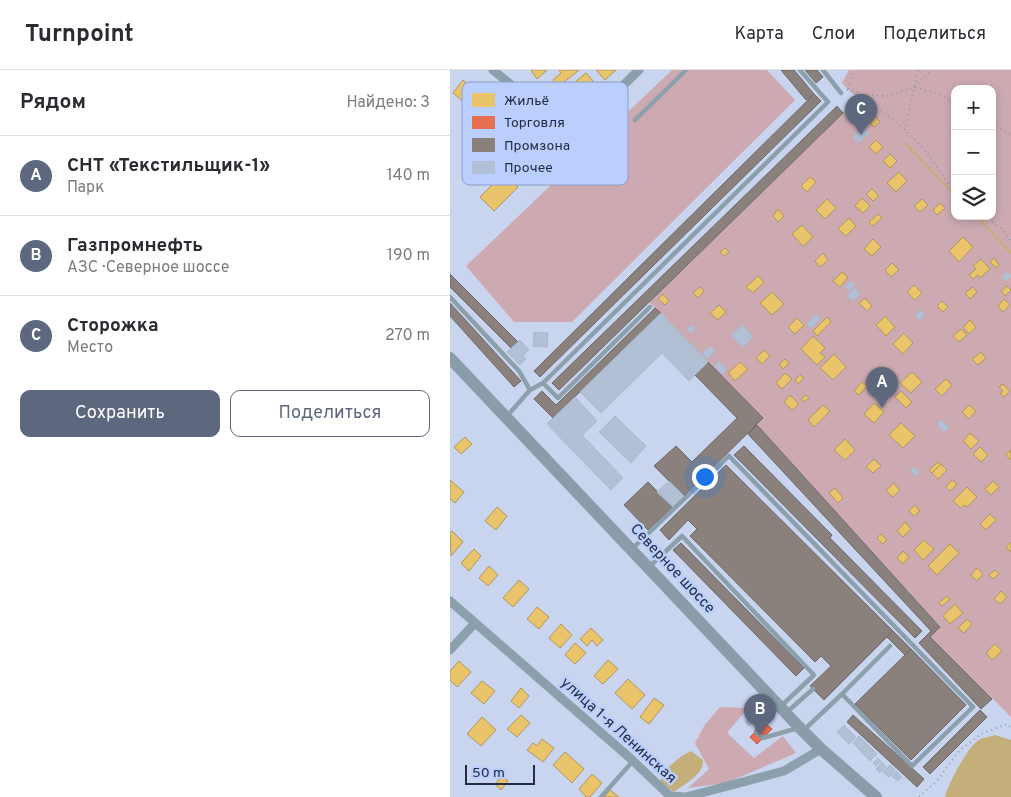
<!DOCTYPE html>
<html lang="ru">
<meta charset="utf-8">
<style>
:root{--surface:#fff;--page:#f7f7f7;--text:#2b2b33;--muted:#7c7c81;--line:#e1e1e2;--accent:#5d687f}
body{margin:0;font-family:Overpass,sans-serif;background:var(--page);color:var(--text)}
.controls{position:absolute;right:15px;top:15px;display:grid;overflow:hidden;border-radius:10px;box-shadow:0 2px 8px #0003}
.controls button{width:45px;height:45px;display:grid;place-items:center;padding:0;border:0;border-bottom:1px solid var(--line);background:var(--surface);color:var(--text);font:25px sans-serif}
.scale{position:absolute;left:15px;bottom:12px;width:70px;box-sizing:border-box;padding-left:5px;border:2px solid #232d43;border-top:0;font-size:14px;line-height:18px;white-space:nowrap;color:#232d43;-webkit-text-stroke:4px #bacffd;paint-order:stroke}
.you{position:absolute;left:254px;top:406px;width:18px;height:18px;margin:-12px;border:4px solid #fff;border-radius:50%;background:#1a73e8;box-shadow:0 0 0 8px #1a73e833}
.badge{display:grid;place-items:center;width:32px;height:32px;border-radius:50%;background:var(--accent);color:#fff;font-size:16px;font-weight:700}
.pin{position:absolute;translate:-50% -41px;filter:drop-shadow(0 1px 2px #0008)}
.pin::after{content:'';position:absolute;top:26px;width:18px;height:15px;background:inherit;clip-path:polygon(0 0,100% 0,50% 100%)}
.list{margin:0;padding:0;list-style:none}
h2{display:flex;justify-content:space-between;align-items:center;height:65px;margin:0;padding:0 20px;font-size:21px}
h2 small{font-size:16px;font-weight:400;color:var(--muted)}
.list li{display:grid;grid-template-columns:32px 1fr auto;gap:15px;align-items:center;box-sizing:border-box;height:80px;padding:0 20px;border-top:1px solid var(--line)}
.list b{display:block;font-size:19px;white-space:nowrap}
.list p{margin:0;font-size:16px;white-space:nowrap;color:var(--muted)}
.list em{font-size:16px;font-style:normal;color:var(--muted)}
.actions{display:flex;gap:10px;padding:15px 20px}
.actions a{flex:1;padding:11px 0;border:1px solid var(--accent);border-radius:10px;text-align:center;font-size:18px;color:var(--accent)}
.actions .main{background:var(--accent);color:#fff}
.icon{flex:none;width:28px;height:28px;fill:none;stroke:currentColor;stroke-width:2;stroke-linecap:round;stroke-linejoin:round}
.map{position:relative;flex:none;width:561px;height:727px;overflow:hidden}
header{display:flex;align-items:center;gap:30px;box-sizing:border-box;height:70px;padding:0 25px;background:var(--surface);border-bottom:1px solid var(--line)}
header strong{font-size:24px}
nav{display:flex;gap:28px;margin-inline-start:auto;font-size:18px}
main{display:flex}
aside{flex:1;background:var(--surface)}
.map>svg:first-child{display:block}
.green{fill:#cdaab2;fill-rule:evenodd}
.water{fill:#c4ae7a}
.homes{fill:#e9c46a;stroke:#ae975e}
.shops{fill:#e76f51;stroke:#ac5b4d}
.industry{fill:#8a817c;stroke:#6b686b}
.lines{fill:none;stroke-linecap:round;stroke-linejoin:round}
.stream{stroke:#c4ae7a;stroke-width:2.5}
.building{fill:#b1c0d4;stroke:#aab9cc}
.path{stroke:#8d9ea9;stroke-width:2;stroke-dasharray:1 4;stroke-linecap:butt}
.lane{stroke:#8ba0ac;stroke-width:4.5}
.street{stroke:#8ba0ac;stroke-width:9}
.primary{stroke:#8a9caa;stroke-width:12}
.labels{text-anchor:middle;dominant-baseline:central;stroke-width:5;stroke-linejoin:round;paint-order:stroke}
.street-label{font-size:15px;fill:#232d43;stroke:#bacffd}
.key{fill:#bacffd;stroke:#8d9ec5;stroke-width:1}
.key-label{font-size:14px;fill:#232d43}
</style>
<header>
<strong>Turnpoint</strong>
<nav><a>Карта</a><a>Слои</a><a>Поделиться</a></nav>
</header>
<main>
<aside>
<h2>Рядом<small>Найдено: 3</small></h2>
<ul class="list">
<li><span class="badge">A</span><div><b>СНТ «Текстильщик-1»</b><p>Парк</p></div><em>140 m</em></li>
<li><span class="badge">B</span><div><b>Газпромнефть</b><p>АЗС · Северное шоссе</p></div><em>190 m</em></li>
<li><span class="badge">C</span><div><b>Сторожка</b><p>Место</p></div><em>270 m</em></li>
</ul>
<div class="actions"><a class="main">Сохранить</a><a>Поделиться</a></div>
</aside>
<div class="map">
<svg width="561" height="727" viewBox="0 0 561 727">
<rect width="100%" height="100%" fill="#c9d5ee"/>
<path class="green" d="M222,0H317L345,30L122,252H64L16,196Z
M399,0H561V647L480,567L490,556L307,355L313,348L199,232L407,28L392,13ZM505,19H542V146H505Z
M270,637L298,638L277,663L304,688L333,666L346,683L276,713L238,718L259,699L245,673L254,656Z"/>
<path class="water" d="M545,665L561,670V727H495C498,714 518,676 529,670C533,667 540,667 545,665Z
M241,681L253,690C254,705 234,714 224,722L210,712C214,698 229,687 241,681Z"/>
<path class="homes" d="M81,0H97L87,9Z
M109,0H128V1L108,17L103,10L111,3Z
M146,0H166L155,10Z
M136,3L149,18L141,24L136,18L128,25L124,20L128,16L125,12Z
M13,10L26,22L16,34L3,23Z
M412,32L430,52L424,57L406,38Z
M426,70L433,77L426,84L419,77Z
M440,84L447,91L440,98L433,91Z
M449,102L457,111L446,122L437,113Z
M54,103L68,117L44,141L30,127Z
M360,107L366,112L357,122L351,116Z
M422,119L429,126L423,131L416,124Z
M412,128L420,136L413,143L405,136Z
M377,129L386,138L375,149L366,140Z
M472,129L478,135L470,142L464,136Z
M490,133L495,138L487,145L483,140Z
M328,139L334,146L328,152L323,146Z
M428,144L432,148L423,156L419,152Z
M399,148L406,156L396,166L388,159Z
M352,155L363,167L353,176L342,164Z
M513,167L523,177L509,192L499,181Z
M423,169L431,177L422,186L414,179Z
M275,178L279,182L274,186L270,182Z
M373,183L378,190L370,197L365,191Z
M544,188L549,195L546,198L540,192Z
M531,189L540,199L530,208L528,205L523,209L519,205L526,199L523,196Z
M442,193L449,200L441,207L435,200Z
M392,202L398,207L390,217L383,211Z
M308,206L314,212L303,223L296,217Z
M464,215L472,223L465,230L457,222Z
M557,216L561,220L555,226L551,221Z
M250,217L254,221L248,228L243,223Z
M523,217L527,222L520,229L515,223Z
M322,222L334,234L322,245L310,233Z
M213,224L219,231L215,235L208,229Z
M415,228L422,236L417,241L409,233Z
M554,229L560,235L553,242L548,236Z
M492,231L498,237L493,242L487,236Z
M269,235L276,242L268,250L260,243Z
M435,246L445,257L436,266L426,255Z
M377,247L381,252L367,266L363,261Z
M347,248L354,255L345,264L338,257Z
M520,250L526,257L519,264L513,257Z
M511,259L517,265L509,272L503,266Z
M454,263L463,273L453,284L443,274Z
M363,266L375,278L370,283L375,287L367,295L351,279Z
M314,280L320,286L312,294L306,288Z
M531,282L536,288L528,295L522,289Z
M384,284L396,297L383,310L370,298Z
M335,289L339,293L333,299L329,294Z
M290,292L298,299L285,311L278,303Z
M462,302L472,312L461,323L450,313Z
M335,303L342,309L332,319L326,313Z
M350,305L354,308L348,314L345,310Z
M496,309L502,315L492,326L485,319Z
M412,312L417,316L409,325L404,321Z
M553,314L560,321L554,327L550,323L553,321L549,317Z
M451,321L462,332L456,338L445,327Z
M340,325L349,334L342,340L334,332Z
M356,325L359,328L354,332L351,329Z
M424,333L434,342L424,353L414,344Z
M373,335L380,341L364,357L358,350Z
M519,335L526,341L519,349L512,342Z
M451,353L465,366L453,378L439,365Z
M520,363L529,371L521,379L513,371Z
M15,367L22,374L11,384L4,377Z
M395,369L405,380L395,390L384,380Z
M530,377L538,385L531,392L523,384Z
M561,380V390L556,385Z
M424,389L431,396L423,403L416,397Z
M488,392L491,394L482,403L479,400Z
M491,394L497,400L488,409L482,403Z
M0,410L14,422L5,433L0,429Z
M502,410L507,414L500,421L496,417Z
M543,411L549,417L541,425L535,419Z
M443,413L450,420L443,427L436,421Z
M517,417L527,427L517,437L514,435L511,438L503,431Z
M385,418L393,428L388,433L379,423Z
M465,435L470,441L464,446L459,441Z
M47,437L57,446L46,460L35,451Z
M540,444L546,450L536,460L530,454Z
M455,452L461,459L453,467L447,461Z
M2,461L13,472L1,486L0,463Z
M431,464L437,470L433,474L427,468Z
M474,470L484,479L473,490L464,480Z
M561,472V482L556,477Z
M500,474L509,483L487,505L478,496Z
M24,479L31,486L19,501L11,493Z
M453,481L459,487L453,494L447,488Z
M39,496L48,505L38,516L29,508Z
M527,498L533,504L527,511L521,505Z
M545,500L549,504L543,509L539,505Z
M69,510L79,519L63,537L53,528Z
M551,521L557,527L550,534L544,529Z
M497,526L500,529L492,536L489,533Z
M505,534L513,543L500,554L493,546Z
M87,537L99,547L89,559L77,549Z
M517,549L522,554L514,563L508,558Z
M111,554L122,565L110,578L99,568Z
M141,558L153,570L147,576L142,570L137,576L130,569Z
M125,573L136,583L125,594L115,585Z
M545,574L552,581L542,590L536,583Z
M158,590L168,599L153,614L144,606Z
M9,591L21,602L7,617L0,610V601Z
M178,609L195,625L182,639L165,623Z
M32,611L45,621L34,634L21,623Z
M71,618L79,626L69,638L61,631Z
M204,628L214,635L199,654L190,647Z
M71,645L80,653L67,667L57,659Z
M32,647L46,660L31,676L17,664Z
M92,669L104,678L93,692L77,680L83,673L87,676Z
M115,682L134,699L122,713L103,695Z
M142,704L152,713L140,727H136L129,719Z
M52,706L58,711L51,720L45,714Z
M160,720L169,727H154Z"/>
<path class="shops" d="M315,653L322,659L307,674L300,667Z"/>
<path class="industry" d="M331,0H344L364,24L356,30Z
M355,0H367L373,7L366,13Z
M364,24L371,31L90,307L84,301Z
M387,36L393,43L109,320L102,313Z
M0,204L68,272L61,278L0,217Z
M0,233L71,311L64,317L0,246Z
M205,238L211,243L103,348L84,329L92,321L106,335Z
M258,292L313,348L234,426L204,396L226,376L242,392L287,348L245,305Z
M307,355L490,557L480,567L542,629L531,639L469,573L481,561L298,364Z
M294,376L382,465L380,468L472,561L465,568L284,385Z
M276,395L443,561L374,630L360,616L381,596L371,586L365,592L240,466L247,459L238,450L219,470L210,460Z
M198,412L223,437L198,460L174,435Z
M231,473L354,598L346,606L223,480Z
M443,561L461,579L455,585L437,567Z
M461,579L516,635L461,690L405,634Z
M530,640L537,647L480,704L473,697Z
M403,645L474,709L467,717L397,652Z"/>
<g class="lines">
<path class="stream" d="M456,74L505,125
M526,146L561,183"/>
</g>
<path class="building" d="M413,57L419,63L409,73L403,67Z
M557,202L561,206L556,211L552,207Z
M401,211L405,215L399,221L395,217Z
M405,218L410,224L403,231L397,226Z
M470,240L475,244L470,250L465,246Z
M211,243L231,264L151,343L130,322Z
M366,245L370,249L361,258L357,254Z
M241,255L246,259L241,263L237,259Z
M292,255L303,267L293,277L281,265Z
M84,262L98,263L97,277L83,276Z
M231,264L258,292L239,311L212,283Z
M70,270L79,280L73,286L76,289L70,295L57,282Z
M260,276L265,281L257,289L252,284Z
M269,291L277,299L272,304L264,296Z
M125,327L147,351L132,365L173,408L161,420L97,354Z
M165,346L196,376L181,393L149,362Z
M491,350L499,357L494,362L487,354Z
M464,397L469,402L466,406L460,400Z
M219,411L234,426L223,437L207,422Z
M304,644L307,648L299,656L295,652Z
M394,655L406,667L399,674L387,662Z
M409,666L427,684L420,691L403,673Z
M428,688L431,691L426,696L423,693Z
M432,692L436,697L430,703L426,699Z
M440,695L445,700L439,707L433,702Z
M446,701L452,707L448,711L442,706Z"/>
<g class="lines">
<path class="path" d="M464,17L482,0
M398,19L403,0
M397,20L406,21L412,25C434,43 458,60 476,82C486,95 493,108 505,120
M412,25L439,26L464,17L488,24L505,32
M542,53L561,65
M455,60L468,0
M534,146L552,159L561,171
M469,727L487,711L509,681L531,664L557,654L561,658"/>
<path class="lane" d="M373,0L391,23
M185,50L236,0
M0,227L69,301L80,320
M93,313L108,328L200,237
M57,346L80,320L93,313L378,32L350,0
M182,479L279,386L523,637L462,696L392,624L354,660
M200,496L232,466L364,605L331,636
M312,622L313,645L306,662L313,668L348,658
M392,624L440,576
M337,642L363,619
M151,727L183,691"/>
<path class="street" d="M43,0L122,65L189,0
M0,531L180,688L220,726L236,727L334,701L371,679
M0,580L25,553"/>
<path class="primary" d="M0,288L349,657L371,679L426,727"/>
</g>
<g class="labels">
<g class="street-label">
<text transform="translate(222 499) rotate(47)">Северное шоссе</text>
<text transform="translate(168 661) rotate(42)">улица 1-я Ленинская</text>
</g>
</g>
<rect x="12" y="12" width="166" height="103" rx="8" class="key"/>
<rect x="22" y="23" width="23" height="14" fill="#e9c46a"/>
<rect x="22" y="46" width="23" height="13" fill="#e76f51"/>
<rect x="22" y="68" width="23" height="14" fill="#8a817c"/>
<rect x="22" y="91" width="23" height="13" fill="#b1c0d4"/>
<g class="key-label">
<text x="54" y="35">Жильё</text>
<text x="54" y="57">Торговля</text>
<text x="54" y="80">Промзона</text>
<text x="54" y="102">Прочее</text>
</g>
</svg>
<div class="controls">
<button>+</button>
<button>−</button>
<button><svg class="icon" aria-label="layers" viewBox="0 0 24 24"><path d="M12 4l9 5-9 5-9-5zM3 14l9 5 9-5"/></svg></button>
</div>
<div class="scale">50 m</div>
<div class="you"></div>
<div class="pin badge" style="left:432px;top:338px">A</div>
<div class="pin badge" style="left:310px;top:665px">B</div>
<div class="pin badge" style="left:411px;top:65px">C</div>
</div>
</main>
